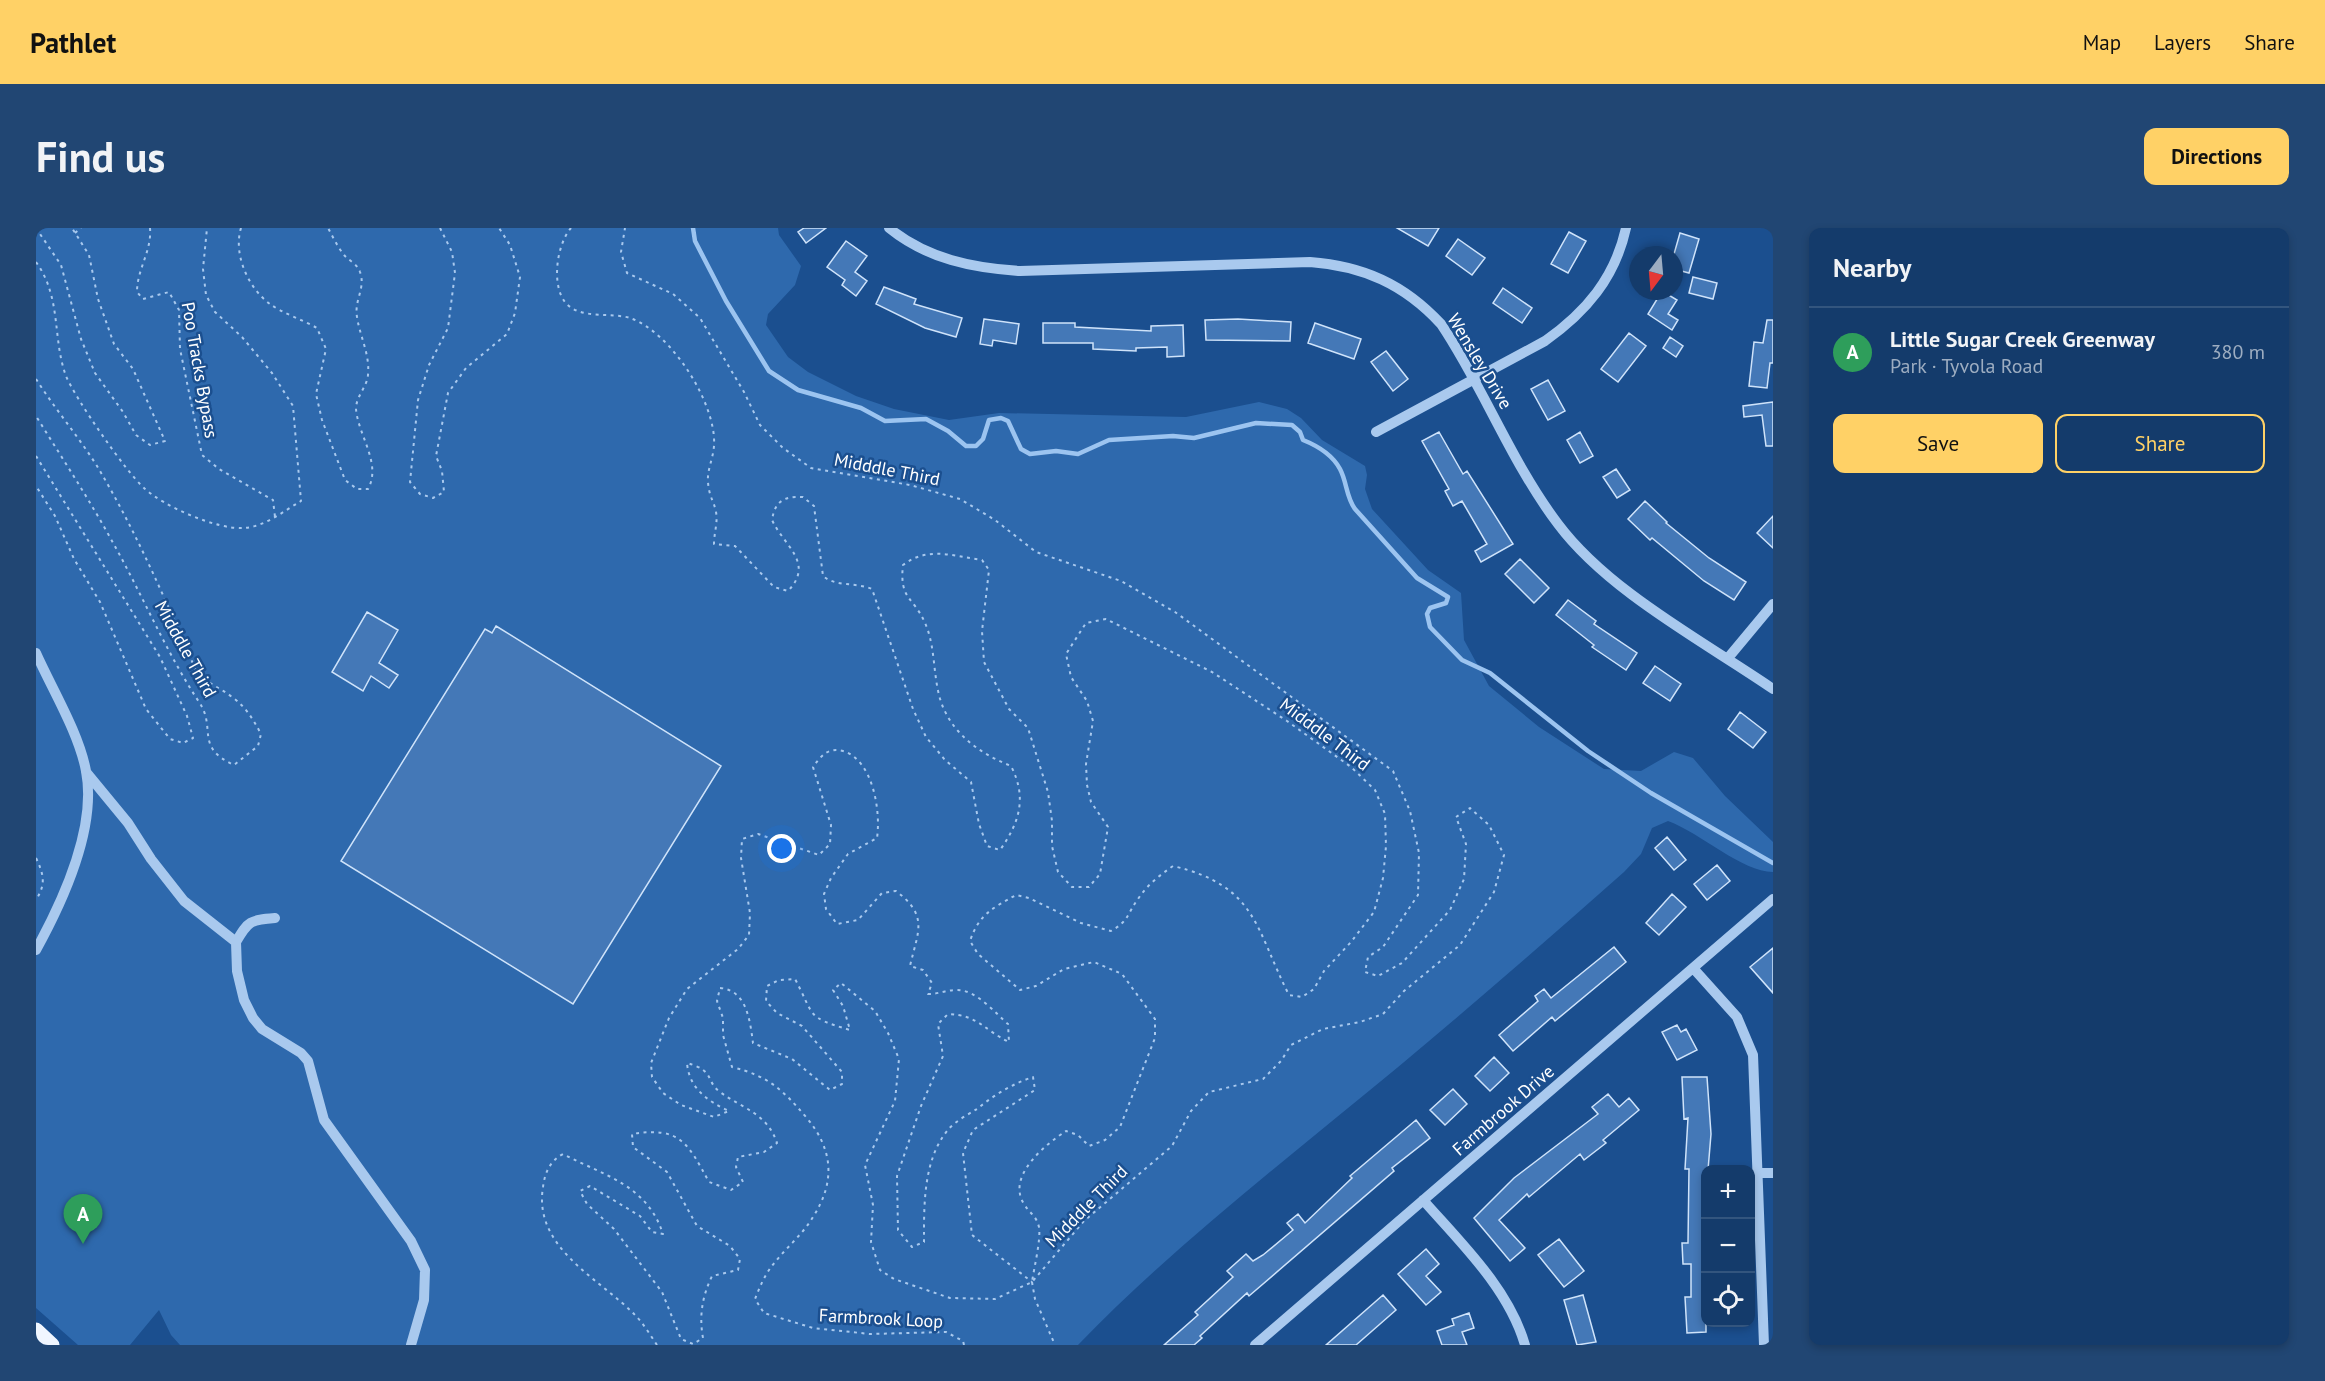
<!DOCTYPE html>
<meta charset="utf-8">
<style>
:root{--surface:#143b6b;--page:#214673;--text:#f1f3f6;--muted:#9dadc1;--line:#33557e;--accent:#ffd166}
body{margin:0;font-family:"PT Sans",sans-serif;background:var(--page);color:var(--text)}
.controls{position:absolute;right:18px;bottom:18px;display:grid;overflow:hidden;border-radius:12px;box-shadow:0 3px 9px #0003}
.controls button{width:54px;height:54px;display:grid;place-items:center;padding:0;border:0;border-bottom:2px solid var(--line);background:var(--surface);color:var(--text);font:30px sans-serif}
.compass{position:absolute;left:1593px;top:18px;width:54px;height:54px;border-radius:50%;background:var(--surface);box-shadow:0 3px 9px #0003;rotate:196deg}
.you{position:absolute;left:746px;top:621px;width:21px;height:21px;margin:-15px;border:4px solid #fff;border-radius:50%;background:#1a73e8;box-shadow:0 0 0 9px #1a73e833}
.badge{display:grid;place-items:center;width:39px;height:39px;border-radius:50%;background:var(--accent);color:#fff;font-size:20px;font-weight:700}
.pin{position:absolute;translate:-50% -50px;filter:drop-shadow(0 2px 3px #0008)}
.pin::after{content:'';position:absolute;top:32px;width:21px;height:18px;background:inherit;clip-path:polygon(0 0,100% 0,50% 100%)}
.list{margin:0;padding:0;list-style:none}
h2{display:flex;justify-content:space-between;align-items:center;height:78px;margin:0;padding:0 24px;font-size:26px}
h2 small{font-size:20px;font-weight:400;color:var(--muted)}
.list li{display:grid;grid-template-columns:39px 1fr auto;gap:18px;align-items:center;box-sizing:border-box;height:90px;padding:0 24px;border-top:2px solid var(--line)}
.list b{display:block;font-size:22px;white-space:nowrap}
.list p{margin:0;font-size:20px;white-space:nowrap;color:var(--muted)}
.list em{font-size:20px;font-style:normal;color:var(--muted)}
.actions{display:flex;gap:12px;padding:18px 24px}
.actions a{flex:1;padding:14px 0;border:2px solid var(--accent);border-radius:12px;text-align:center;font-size:21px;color:var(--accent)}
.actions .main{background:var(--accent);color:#111}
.icon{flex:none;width:33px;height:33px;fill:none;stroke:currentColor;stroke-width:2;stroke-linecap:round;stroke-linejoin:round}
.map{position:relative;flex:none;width:1737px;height:1117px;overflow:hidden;border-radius:12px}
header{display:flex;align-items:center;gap:36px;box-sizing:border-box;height:84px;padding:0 30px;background:var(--accent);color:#111}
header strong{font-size:28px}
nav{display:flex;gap:33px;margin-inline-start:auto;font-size:21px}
.intro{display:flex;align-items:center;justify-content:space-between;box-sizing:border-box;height:144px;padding:0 36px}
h1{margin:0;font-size:42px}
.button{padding:15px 27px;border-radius:12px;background:var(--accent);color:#111;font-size:21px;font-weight:700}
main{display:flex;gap:36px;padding:0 36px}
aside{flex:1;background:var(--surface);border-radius:12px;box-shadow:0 3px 9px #0003}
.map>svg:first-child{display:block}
.green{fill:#2e69ad}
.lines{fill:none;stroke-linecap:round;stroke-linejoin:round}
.stream{stroke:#9cc4f0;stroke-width:4.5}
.building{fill:#4478b7;stroke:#cfe3fa;stroke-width:1.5}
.path{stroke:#a9c9ee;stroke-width:2;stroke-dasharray:3 4.5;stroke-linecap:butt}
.minor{stroke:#a9c9ee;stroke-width:10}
.major{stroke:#f0f6ff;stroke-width:15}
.labels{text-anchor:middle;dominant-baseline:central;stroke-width:5;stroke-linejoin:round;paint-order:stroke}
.street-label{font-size:18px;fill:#fff;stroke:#1b4f8f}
</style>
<header>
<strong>Pathlet</strong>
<nav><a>Map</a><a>Layers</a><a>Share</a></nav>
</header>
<div class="intro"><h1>Find us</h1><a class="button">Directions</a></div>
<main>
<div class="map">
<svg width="1737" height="1117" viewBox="0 0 1737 1117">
<rect width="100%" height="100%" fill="#1b4f8f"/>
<path class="green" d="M0,0H742L743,7L765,38L759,57L732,86L730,97L752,129L772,144L820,168L858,181L913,192L963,185L1150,189L1223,174L1251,181L1265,190L1286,212L1329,238L1331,247L1329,261L1336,281L1392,342L1425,365L1428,412L1453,458L1503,499L1568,541L1605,543L1638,524L1657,530L1689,568L1737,614V644C1706,644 1665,605 1632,593L1616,600L1605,626L1588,644C1494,727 1399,810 1301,889C1212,962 1122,1034 1042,1117H144L135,1107L123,1082L94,1117H42L0,1080Z"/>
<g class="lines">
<path class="stream" d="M657,0L659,13L690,73L733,143L762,162L825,180L849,193L890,191L912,203L930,218H940L947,211L953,192L965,190L972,193L985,221L994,226L1020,223L1042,226L1073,212L1137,208L1158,210L1220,195L1256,197L1264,204L1267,212C1282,218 1296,226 1304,241C1311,254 1310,269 1319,281L1381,350L1412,369L1410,375L1394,380L1391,386L1394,399L1426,432L1454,445L1552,523L1615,565L1737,635"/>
</g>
<path class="building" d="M768,0H790L770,15L762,4Z
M1361,0H1403L1392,18Z
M1533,4L1550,13L1532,45L1515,36Z
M1644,5L1663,11L1653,45L1638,41V26Z
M1422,11L1449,30L1436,47L1410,28Z
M810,13L831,28L819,44L831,53L820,68L806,57L809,52L791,39Z
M1657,49L1681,55L1677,71L1653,65Z
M848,59L880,71L878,76L926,90L920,109L889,100L840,76Z
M1467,60L1496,80L1486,95L1457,75Z
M1626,63L1641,72L1632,86L1642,92L1636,102L1612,86Z
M948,91L983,96L980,116L957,112L956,118L944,116Z
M1202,91L1255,94L1254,113L1170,112L1169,92Z
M1731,92H1737V135H1734L1731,160L1713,158L1718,114L1727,115Z
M1007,95H1039V99L1115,103V98L1147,97L1148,128L1131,129V119L1100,120V123L1057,121V115H1007Z
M1279,95L1325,111L1318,131L1272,115Z
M1593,105L1610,118L1582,154L1565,141Z
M1634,109L1647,118L1640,129L1627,120Z
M1350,123L1372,151L1357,163L1335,134Z
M1512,152L1529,183L1512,192L1495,161Z
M1737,174V218H1730L1726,187L1708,189L1707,178Z
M1403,204L1427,246L1431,243L1477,316L1445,334L1439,323L1451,316L1426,273L1417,278L1409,263L1413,261L1386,213Z
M1544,204L1557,228L1544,235L1531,212Z
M1580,241L1594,262L1581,270L1567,249Z
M1609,273L1631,294L1630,295L1673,330L1710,354L1698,372L1668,353L1616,310L1614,312L1592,291Z
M1737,288V320L1721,305Z
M1484,331L1513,360L1498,375L1469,346Z
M1532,372L1560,393L1558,396L1601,425L1590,442L1556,419L1558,417L1520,387Z
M331,384L362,402L343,435L362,447L353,460L335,448L327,463L296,444Z
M460,398L685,538L537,776L305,633L449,401L456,405Z
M1619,438L1645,456L1634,473L1607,455Z
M1704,484L1730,504L1717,520L1692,501Z
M1631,609L1650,632L1638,642L1619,620Z
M1681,637L1694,653L1671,672L1658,656Z
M1636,666L1650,679L1623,707L1610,695Z
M1578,719L1590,734L1519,793L1516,789L1477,823L1463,807L1502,773L1499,768L1508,761L1515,770Z
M1737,720V765L1714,739Z
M1641,797L1645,804L1650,801L1661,822L1641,832L1626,804Z
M1458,829L1473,845L1454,863L1439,848Z
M1646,849H1671L1675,906L1672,942H1670V1104L1651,1105L1649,1069H1655V1036H1647L1646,1015H1652L1653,941H1649L1652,890L1648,891Z
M1417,861L1431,876L1409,897L1394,882Z
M1572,866L1583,879L1593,870L1603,882L1567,912L1570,915L1548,932L1544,926L1493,969L1491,966L1463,992L1489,1020L1474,1033L1438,990L1478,950L1562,886L1556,879Z
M1380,892L1394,910L1356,940L1358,943L1213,1068L1211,1065L1164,1108L1166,1110L1158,1117H1128L1162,1087L1159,1084L1197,1049L1191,1043L1210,1026L1217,1033L1227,1027L1257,1002L1251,995L1262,986L1269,995L1316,950L1314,948Z
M1523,1011L1548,1043L1528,1059L1502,1027Z
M1390,1021L1403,1036L1390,1048L1405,1064L1390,1077L1362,1046Z
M1347,1067L1360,1082L1320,1117H1290Z
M1547,1067L1560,1114L1541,1117L1528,1072Z
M1433,1085L1438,1100L1426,1104L1431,1117H1406L1401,1103L1418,1097L1416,1091Z"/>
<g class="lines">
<path class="path" d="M0,0L25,37L45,111L59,145L87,184L100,207L114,217L129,213L97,141L78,116L62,71L53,27L36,0
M114,0C116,23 101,41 101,64L107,71L133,64L143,82L144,121L166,227L183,241L237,272L239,289
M205,0C197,26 212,60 234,76C246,85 267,92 281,100L290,121L280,166L286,192L309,252L321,261H332C346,236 322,207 320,181C320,168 331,159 332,147C334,126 324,109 321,89C318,72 330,60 324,44C322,37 314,33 309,28C302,20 297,9 292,0
M404,0L416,24L419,45L412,100L393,137L382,172L374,254L384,266L397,270L408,264L406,243L400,228L412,165L430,140L471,106L479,85L484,49L474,17L463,0
M535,0C521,16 515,56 529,74C543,92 575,84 594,90C635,104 681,176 678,218C677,231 671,242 672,254C673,269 678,273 680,284C682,295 678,305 678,316L699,318L738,359L752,363C779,335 748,318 736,292C739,273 748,268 767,269L778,278L787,348C800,359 819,354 836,361L877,481L890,509L909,532L935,554L943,596L951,618L964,622C984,594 991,569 975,538C942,525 912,503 903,467C897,443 899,417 889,395C878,369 863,372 867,337C892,318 917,328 946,332L953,342L946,403L948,434L973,481L992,500L1012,564L1016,593V618L1022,644L1036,659H1053L1064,646L1072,599L1055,574L1051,557L1050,536L1057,493L1051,473L1035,449L1030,426L1050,395L1070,391L1176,444L1251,493L1315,539L1339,562L1349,586L1350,618L1347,650L1338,684L1315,714L1288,743L1278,761L1266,769L1253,767C1219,700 1221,658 1137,638C1124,647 1111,657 1102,671C1091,686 1093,693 1075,703L1045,695L993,670L980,667C957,680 943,686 934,713L942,726L984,762L1000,758L1028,741L1058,734L1086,746L1119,791V810L1084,899L1069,912L1053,918L1042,907L1030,903C1010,916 970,948 988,976C994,986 1000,987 1003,999C1005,1012 998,1040 996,1054L1048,993L1136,918L1155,883L1173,864L1227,851L1245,833L1255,817L1287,801L1324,794L1347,786L1368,763L1424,717L1458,664L1468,627L1453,597L1434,580L1420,589L1430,616L1428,651L1414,682L1366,735L1342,748L1329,744L1332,729L1347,719L1382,667L1383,625L1374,583L1357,543L1139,384L1085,353L1000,324L959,292L924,271L874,257L775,240L747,220L724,197L708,164L664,90L637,66L591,45L585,24L589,0
M39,5L45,0
M0,34C26,70 16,110 30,148C39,170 90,244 108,260C127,278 181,302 208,300C228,299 248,283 265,273L257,178L236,145L206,109L179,84L170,67L167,41L171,0
M0,151C19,181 42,208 61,238C100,303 131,375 161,445C172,456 185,460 196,469C210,479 217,491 225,506L222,518L198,537C158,519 181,500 163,474C130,424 106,366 76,313C53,271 26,230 0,188
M0,228L124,429L151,488L157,510L147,515L134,511L110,481L64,374L38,331L19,288L0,258
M0,630C8,647 10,656 0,672
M996,1054L999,1071L1019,1117
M621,1117C614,1107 608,1096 599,1087C563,1050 497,1020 507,959C509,944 514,933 527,926C569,948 611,957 627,1006L616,1004L604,988L554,958L544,963L551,976L578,1001L626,1064L645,1111L657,1116L667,1110C663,1088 666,1069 676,1048L702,1042L704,1031L694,1018L661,998L631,944L597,919L596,906C645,898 652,916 673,954L695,962L707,954L700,939L702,929L728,924L741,915C731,885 707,881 684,864C669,853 680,843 651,835C653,860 671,873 693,883L678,889L645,877L627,865L616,849L615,835L633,790L651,761L702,721L713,707L714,685L705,630L706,611L722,606L783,627L794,616L795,597L777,539C785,528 792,519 807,523C837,532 845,583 841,610L812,626L795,650L788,666L790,681L801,696L822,692L846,665L860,663C893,688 882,703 874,738L887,742L896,755L892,766C903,766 910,762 920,762C940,761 959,785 972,796L973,814C948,802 942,787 912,786L902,796L907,828L885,878L861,948L862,1002L876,1019L888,1014C888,978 887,933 911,903C918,894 931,887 941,881C958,867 976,856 997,849L999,862L937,902L927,925L936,1007L996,1054
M928,1117L927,1113L910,1104L834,1106L777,1100L728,1085L719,1071C723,1061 727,1051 733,1042C746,1023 765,1009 777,989C800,953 797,921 770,889C746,861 732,848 696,839L687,807V790L681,773L684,760C711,762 714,793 717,815L756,831L794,862L806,856V844L766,798L741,785L730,773L731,758L743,752L759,751C779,788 769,789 814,802L807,778L797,762L805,755L839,783L852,805L863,831L859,873L829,937L837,977L835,1014L844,1042L858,1051L914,1070L959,1071L996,1054"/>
<path class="minor" d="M853,0C891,31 937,40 984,43L1274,34C1327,38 1368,56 1405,96C1448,160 1475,234 1522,296C1572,363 1667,413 1737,461
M1340,204L1509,113C1550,84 1579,50 1590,0
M0,425C16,461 43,505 50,543C61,600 27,673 0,722
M1692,430L1737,376
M50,544L92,595L115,631L148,673L200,714L201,743L208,772L217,790L226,801L265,825L272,833L288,892L375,1013L389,1042L388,1072L375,1117
M200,714C212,693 214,692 239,690
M1657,740L1701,789L1717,827L1728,1117
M1723,945H1737
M1387,972C1425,1015 1473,1061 1489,1117
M1219,1117L1737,671"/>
<path class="major" d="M0,1102L16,1117"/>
</g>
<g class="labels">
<g class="street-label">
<text transform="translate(1444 133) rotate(59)">Wensley Drive</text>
<text transform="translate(164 142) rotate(80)">Poo Tracks Bypass</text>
<text transform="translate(851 241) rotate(11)">Midddle Third</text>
<text transform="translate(150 421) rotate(61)">Midddle Third</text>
<text transform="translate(1289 506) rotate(37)">Midddle Third</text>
<text transform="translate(1467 882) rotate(-41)">Farmbrook Drive</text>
<text transform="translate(1050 978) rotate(-45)">Midddle Third</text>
<text transform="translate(845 1090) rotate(3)">Farmbrook Loop</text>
</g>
</g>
</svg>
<div class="controls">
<button>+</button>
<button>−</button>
<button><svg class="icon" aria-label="locate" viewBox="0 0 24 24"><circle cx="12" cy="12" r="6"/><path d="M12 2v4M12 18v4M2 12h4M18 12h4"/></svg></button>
</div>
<svg class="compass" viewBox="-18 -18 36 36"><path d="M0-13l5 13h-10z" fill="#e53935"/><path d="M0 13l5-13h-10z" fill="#9dadc1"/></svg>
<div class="you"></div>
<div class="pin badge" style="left:47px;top:1016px;background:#2e9e5b">A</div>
</div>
<aside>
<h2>Nearby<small></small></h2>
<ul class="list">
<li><span class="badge" style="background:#2e9e5b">A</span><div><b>Little Sugar Creek Greenway</b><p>Park · Tyvola Road</p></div><em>380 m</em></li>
</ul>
<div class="actions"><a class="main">Save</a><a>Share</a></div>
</aside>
</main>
